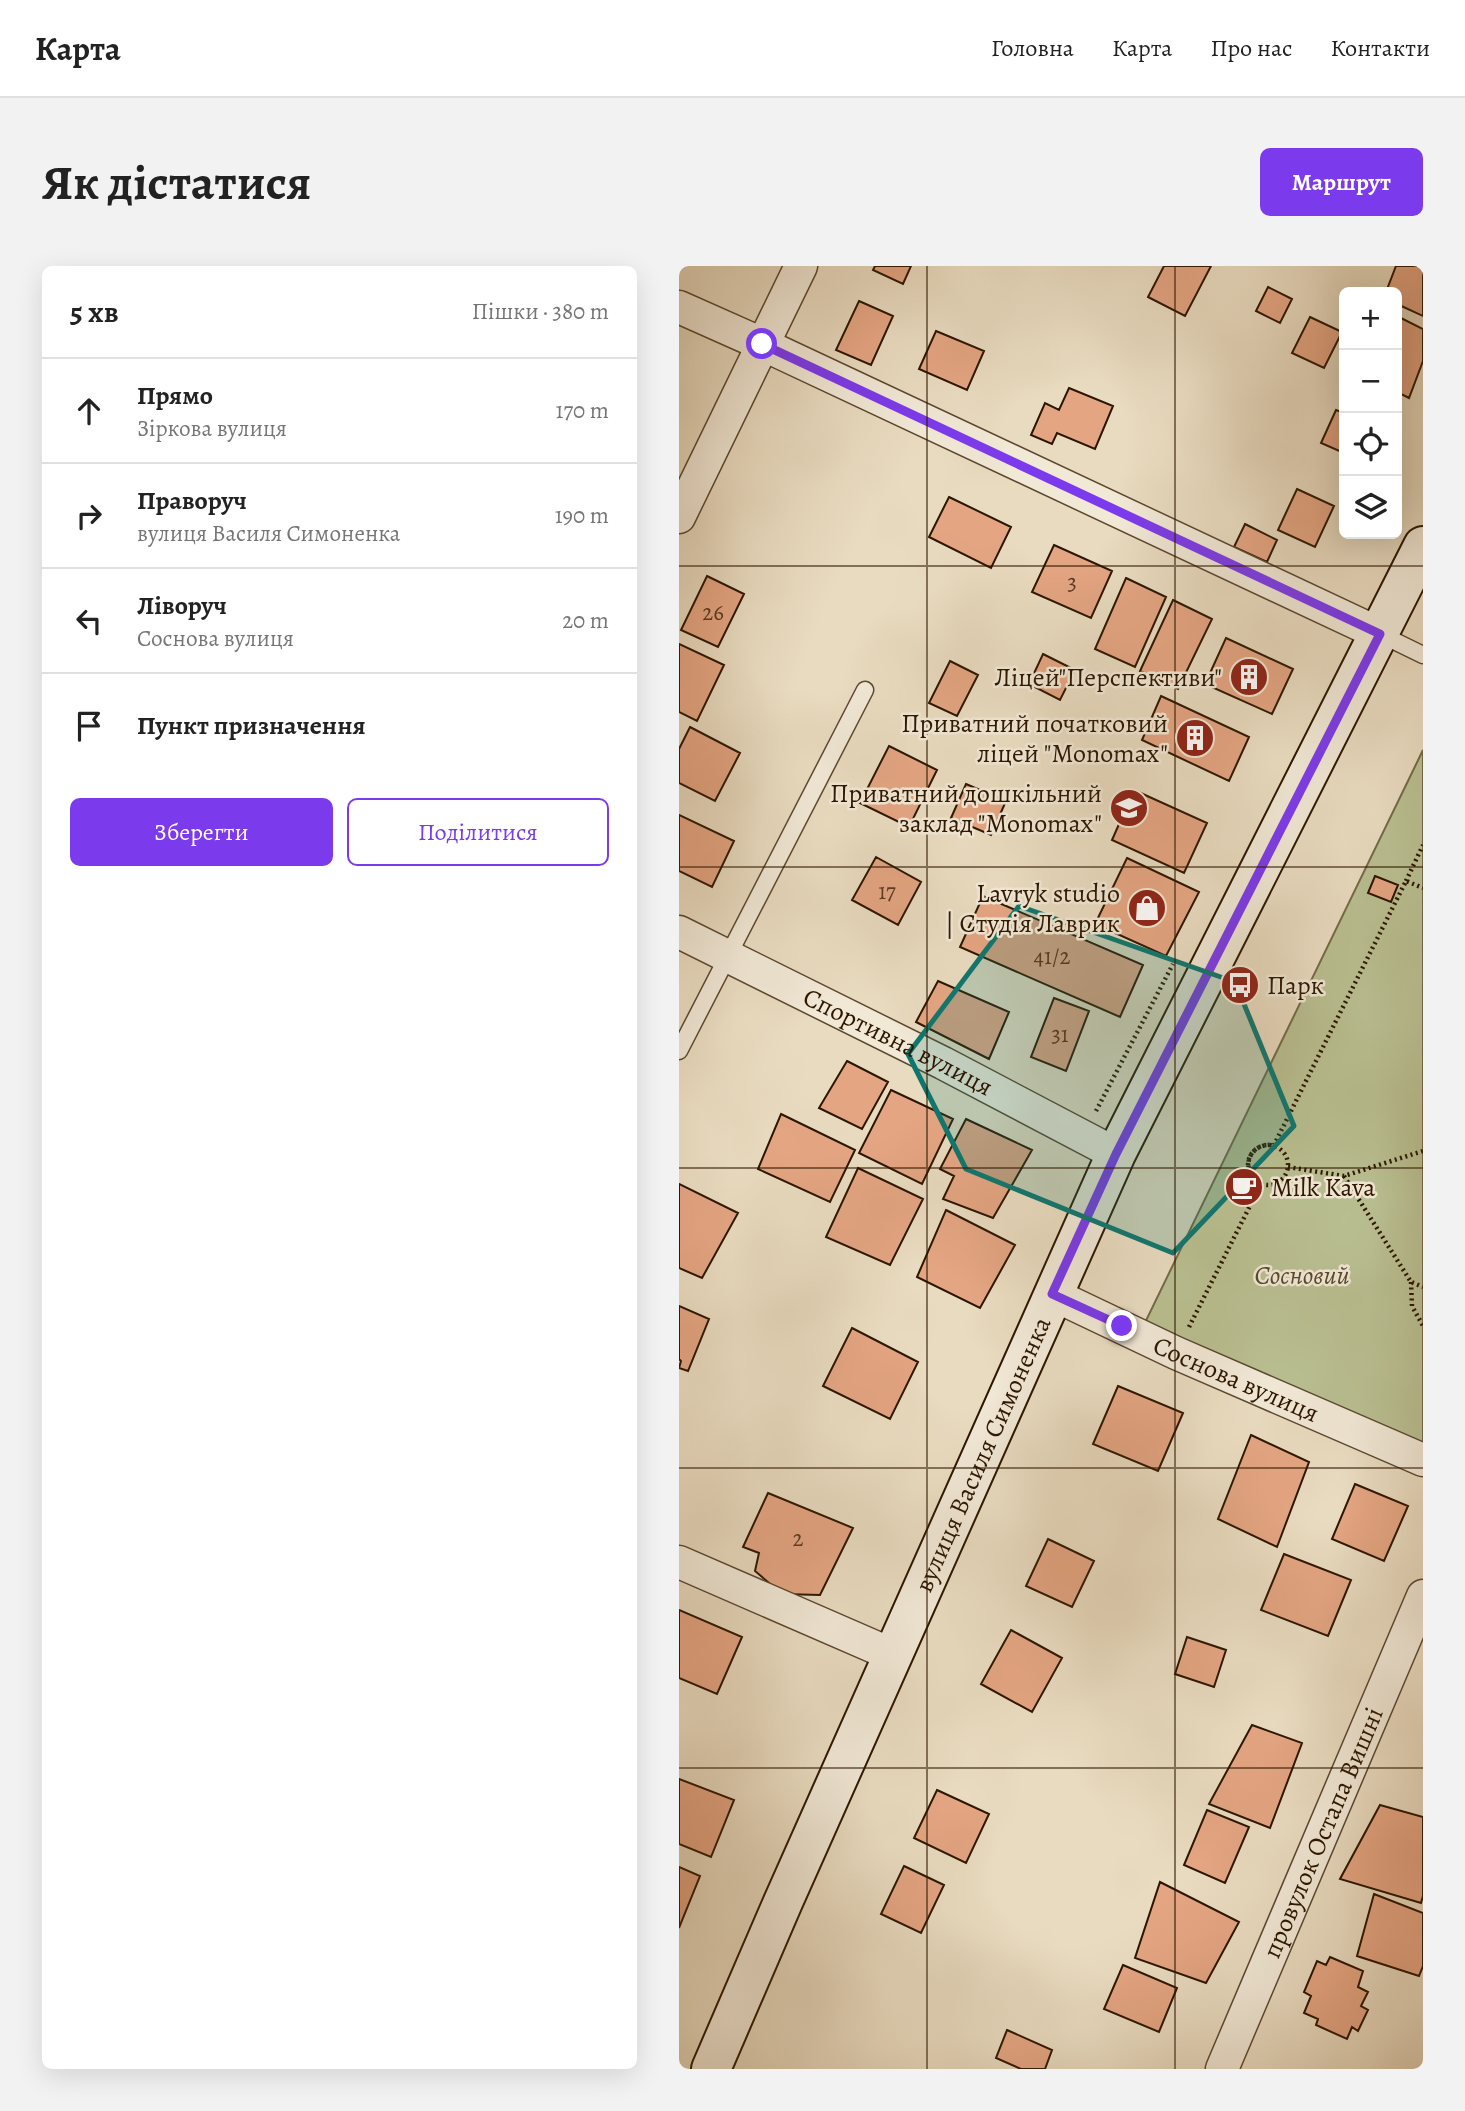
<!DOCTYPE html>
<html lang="uk">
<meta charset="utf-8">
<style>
:root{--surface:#fff;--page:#f2f2f2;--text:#222;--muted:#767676;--line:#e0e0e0;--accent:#7c3aed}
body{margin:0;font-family:Alegreya,serif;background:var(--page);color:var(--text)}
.controls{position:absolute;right:21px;top:21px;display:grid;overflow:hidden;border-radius:10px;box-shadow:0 7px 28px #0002}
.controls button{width:63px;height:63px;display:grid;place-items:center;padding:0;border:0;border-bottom:2px solid var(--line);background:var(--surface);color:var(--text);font:35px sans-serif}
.stop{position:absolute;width:21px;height:21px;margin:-16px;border:5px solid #7c3aed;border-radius:50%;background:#fff}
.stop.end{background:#7c3aed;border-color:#fff;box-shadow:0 2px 7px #0008}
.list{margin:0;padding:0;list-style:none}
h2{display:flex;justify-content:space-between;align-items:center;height:91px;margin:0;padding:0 28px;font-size:30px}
h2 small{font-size:23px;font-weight:400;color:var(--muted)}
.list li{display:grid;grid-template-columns:46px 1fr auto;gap:21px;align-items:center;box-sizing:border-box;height:105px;padding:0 28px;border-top:2px solid var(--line)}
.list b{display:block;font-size:26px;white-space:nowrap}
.list p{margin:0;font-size:23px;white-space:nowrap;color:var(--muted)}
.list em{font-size:23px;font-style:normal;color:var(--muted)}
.actions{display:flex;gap:14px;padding:21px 28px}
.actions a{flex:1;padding:16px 0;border:2px solid var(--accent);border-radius:10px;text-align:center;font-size:24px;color:var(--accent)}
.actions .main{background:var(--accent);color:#fff}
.icon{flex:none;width:38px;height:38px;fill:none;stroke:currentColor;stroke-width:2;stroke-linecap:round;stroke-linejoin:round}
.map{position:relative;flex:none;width:744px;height:1803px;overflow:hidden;border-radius:10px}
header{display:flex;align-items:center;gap:42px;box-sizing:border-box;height:98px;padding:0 35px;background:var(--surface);border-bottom:2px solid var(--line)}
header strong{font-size:33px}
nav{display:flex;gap:38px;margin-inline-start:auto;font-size:24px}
.intro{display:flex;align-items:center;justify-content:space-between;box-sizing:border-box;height:168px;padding:0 42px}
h1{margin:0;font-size:49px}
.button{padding:18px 32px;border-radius:10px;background:var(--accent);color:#fff;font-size:24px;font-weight:700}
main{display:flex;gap:42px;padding:0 42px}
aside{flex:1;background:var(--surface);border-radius:10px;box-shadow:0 7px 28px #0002}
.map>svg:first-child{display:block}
.green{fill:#b9bf91;stroke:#736a48;stroke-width:2}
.building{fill:#e4a582;stroke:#2d1600;stroke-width:2}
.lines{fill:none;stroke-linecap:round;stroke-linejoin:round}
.lane-casing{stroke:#5c4730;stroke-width:19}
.street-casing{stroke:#5c4730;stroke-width:35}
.secondary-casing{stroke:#2d1600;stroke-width:42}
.path{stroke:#2d1600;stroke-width:4.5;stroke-dasharray:2 3.5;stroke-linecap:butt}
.lane{stroke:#f1e8d6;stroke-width:16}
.street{stroke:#f1e8d6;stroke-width:32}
.secondary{stroke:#f1e8d6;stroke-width:38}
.route{stroke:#7c3aed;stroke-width:9}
.marked{fill:#0f766e;fill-opacity:0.2;stroke:#0f766e;stroke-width:5;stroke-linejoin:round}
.grid{fill:none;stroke:#2d1600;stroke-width:2;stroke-opacity:0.55}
.labels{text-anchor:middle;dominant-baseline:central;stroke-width:5;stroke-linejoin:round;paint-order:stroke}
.number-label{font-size:23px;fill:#5b3a20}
.poi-label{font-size:26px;fill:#2d1600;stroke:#f1e8d6;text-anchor:end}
.street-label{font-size:26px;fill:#2d1600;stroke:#f1e8d6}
.park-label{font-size:26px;font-style:italic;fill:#57492c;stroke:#f1e8d6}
</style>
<header>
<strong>Карта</strong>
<nav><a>Головна</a><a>Карта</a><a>Про нас</a><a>Контакти</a></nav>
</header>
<div class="intro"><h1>Як дістатися</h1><a class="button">Маршрут</a></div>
<main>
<aside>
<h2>5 хв<small>Пішки · 380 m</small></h2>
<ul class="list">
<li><svg class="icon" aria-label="ahead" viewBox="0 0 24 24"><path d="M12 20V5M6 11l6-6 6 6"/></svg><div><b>Прямо</b><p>Зіркова вулиця</p></div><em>170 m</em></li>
<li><svg class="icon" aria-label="right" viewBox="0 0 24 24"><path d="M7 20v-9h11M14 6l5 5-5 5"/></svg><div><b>Праворуч</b><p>вулиця Василя Симоненка</p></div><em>190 m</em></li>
<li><svg class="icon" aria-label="left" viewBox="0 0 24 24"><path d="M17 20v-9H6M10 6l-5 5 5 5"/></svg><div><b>Ліворуч</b><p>Соснова вулиця</p></div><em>20 m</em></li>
<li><svg class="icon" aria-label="arrive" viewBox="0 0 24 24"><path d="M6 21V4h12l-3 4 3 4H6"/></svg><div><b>Пункт призначення</b></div></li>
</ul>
<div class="actions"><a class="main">Зберегти</a><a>Поділитися</a></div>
</aside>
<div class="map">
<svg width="744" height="1803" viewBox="0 0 744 1803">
<rect width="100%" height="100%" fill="#e9dbc0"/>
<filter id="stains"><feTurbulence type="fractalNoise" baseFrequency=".00286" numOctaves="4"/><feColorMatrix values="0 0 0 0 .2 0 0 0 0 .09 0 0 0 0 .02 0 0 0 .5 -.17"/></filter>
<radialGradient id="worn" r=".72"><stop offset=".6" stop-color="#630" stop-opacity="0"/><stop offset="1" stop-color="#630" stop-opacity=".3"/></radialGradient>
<path class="green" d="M744,484V1192L460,1069Z"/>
<path class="building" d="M196,0H232L224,18L194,4Z
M485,0H532L506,50L469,31Z
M717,0H744V50L718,38V26H707Z
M589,21L613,33L601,57L577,45Z
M180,35L214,50L192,99L157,84Z
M718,50L744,63V95L730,132L718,126Z
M631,51L663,66L645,102L613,87Z
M257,65L305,85L288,124L240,103Z
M390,122L434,140L416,183L378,167L373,178L352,169L366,137L380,144Z
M657,144L665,147V187L642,177Z
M618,223L655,240L636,281L599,264Z
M270,231L332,261L312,302L250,271Z
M566,258L598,274L588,296L555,281Z
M375,279L433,305L412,352L353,326Z
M28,310L65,328L39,381L2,364Z
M447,312L487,331L456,401L416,383Z
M494,334L533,353L499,423L461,405Z
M547,372L614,403L593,448L526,418Z
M0,378L45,399L18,455L0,446Z
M364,388L396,404L381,434L350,418Z
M271,395L299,409L278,450L250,437Z
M482,430L570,471L550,515L463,474Z
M11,461L61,487L36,535L0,517V483Z
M210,480L258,504L230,561L181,537Z
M287,518L327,535L312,569L272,552Z
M455,524L528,557L505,607L433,574Z
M0,549L55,575L33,621L0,605Z
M197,591L242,616L219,659L173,634Z
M448,592L520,626L487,690L416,658Z
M696,610L719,619L712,636L689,627Z
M304,630L464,699L441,751L281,681Z
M259,715L330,746L310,793L237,756Z
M375,732L410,745L387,805L352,791Z
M168,795L209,816L183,863L140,842Z
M212,824L274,853L243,918L180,887Z
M102,848L176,884L151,936L79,903Z
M287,853L353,884L314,952L264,933L275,910L261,903Z
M179,902L244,933L211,999L147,971Z
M559,912L575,919L570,930L554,923Z
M0,918L59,947L23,1012L0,1002Z
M267,944L336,979L301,1042L238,1011Z
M0,1040L30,1053L9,1105L0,1102L2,1095L0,1093Z
M173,1062L239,1096L211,1153L144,1120Z
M439,1120L504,1147L479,1205L414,1178Z
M572,1169L630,1196L598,1281L539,1253Z
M676,1218L729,1240L705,1295L653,1273Z
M89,1227L174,1262L141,1329L103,1328L76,1305L80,1287L64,1281Z
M369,1273L415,1295L393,1341L347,1320Z
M605,1288L672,1314L649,1370L582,1344Z
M0,1344L63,1371L38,1428L0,1412Z
M332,1364L383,1392L353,1446L302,1418Z
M508,1371L547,1384L535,1421L496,1408Z
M573,1459L623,1477L591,1562L530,1538Z
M0,1513L55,1534L32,1591L0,1578Z
M258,1524L310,1548L287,1597L235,1572Z
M701,1539L744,1551V1630L742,1637L661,1613Z
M528,1544L570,1561L546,1617L505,1599Z
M225,1600L265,1619L242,1667L202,1648Z
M0,1601L21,1610L0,1662Z
M481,1616L560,1656L527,1717L456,1692Z
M695,1628L744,1647V1700L740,1710L678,1690Z
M651,1691L684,1705L679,1721L689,1726L682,1740L689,1744L679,1765L673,1761L668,1773L637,1759L639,1753L625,1747L632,1730L625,1726L638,1695L647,1699Z
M444,1699L498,1722L480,1766L425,1743Z
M328,1764L373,1784L366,1803H342L317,1792Z"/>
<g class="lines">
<defs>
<path id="lane" d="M701,368L744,389
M0,785L186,424"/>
<g id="street">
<path d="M0,41L83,78L701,368"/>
<path d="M0,251L122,0"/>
<path id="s1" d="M0,666L264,797L437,888"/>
<path id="s2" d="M373,1028L497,1087L744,1194"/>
<path d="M0,1296L214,1389"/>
<path id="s3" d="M543,1803L744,1330"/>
</g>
<g id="secondary">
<path id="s4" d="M32,1803L104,1636L437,888L744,280"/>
</g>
</defs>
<use href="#lane" class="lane-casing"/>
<use href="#street" class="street-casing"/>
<use href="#secondary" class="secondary-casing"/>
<path class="path" d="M727,615L744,579
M417,845L494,698
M569 899a20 20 0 1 1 40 0a20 20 0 1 1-40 0Z
M609,901L665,910L744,885
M665,910L732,1016L744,1021
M732,1016L733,1040L744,1060
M510,1061L582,918C559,904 570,876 595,879L727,615L744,622"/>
<use href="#lane" class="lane"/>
<use href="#street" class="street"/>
<use href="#secondary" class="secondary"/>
</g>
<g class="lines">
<path class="route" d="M83,78L701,368L437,888L373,1028L443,1060"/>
</g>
<path class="marked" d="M340,640L556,716L615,860L494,987L287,903L229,788Z"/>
<path class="grid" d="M248,0V1803M496,0V1803M0,300H744M0,601H744M0,902H744M0,1202H744M0,1502H744"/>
<defs>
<symbol id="building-disc" viewBox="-11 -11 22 22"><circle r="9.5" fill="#8f2418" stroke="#f1e8d6"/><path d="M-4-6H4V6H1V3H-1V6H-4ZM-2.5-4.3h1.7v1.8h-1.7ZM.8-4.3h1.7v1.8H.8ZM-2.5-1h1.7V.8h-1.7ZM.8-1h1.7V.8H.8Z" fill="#fff"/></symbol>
<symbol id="school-disc" viewBox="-11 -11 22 22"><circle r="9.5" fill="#8f2418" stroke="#f1e8d6"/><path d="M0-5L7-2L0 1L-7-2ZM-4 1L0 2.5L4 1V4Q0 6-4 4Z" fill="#fff"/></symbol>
<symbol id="shop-disc" viewBox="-11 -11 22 22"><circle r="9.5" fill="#8f2418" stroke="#f1e8d6"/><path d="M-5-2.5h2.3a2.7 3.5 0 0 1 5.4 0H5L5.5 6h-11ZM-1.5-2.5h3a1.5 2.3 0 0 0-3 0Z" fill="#fff"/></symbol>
<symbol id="bus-disc" viewBox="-11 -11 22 22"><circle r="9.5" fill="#8f2418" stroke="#f1e8d6"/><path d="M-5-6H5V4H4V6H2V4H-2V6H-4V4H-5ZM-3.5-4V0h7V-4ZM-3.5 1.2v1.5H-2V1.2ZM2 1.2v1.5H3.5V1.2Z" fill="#fff"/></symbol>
<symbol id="cafe-disc" viewBox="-11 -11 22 22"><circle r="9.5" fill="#8f2418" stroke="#f1e8d6"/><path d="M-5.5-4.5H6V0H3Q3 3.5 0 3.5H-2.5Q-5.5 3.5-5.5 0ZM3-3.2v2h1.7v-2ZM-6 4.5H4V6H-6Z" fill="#fff"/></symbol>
</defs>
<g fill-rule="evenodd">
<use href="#building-disc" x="548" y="389" width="44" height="44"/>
<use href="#building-disc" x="494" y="450" width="44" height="44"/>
<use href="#school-disc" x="428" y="520" width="44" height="44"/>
<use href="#shop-disc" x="446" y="620" width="44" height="44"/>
<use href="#bus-disc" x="539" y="697" width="44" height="44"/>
<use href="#cafe-disc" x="543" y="899" width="44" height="44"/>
</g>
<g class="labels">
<g class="number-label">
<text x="393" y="316">3</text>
<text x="34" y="346">26</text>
<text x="208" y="625">17</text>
<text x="373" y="690">41/2</text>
<text x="381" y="768">31</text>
<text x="119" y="1272">2</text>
</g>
<g class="poi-label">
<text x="543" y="411">Ліцей"Перспективи"</text>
<text x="489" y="457">Приватний початковий<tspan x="489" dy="30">ліцей "Monomax"</tspan></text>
<text x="423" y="527">Приватний дошкільний<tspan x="423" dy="30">заклад "Monomax"</tspan></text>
<text x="441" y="627">Lavryk studio<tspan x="441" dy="30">| Студія Лаврик</tspan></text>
<text x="588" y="719" text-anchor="start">Парк</text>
<text x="592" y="921" text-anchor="start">Milk Kava</text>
</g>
<g class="street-label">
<text stroke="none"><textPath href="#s1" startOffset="245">Спортивна вулиця</textPath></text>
<text stroke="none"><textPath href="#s2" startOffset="203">Соснова вулиця</textPath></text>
<text stroke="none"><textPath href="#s4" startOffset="672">вулиця Василя Симоненка</textPath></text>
<text stroke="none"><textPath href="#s3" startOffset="257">провулок Остапа Вишні</textPath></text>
</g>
<g class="park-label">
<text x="623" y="1009">Сосновий</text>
</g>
</g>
<rect width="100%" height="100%" filter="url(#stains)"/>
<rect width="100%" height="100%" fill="url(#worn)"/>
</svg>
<div class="controls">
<button>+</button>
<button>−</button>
<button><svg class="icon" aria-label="locate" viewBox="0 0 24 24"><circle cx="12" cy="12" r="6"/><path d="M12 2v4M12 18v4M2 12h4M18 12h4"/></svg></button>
<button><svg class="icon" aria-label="layers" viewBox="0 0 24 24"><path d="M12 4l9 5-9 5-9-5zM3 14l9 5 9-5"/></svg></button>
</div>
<div class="stop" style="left:83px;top:78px"></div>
<div class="stop end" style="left:443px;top:1060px"></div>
</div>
</main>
